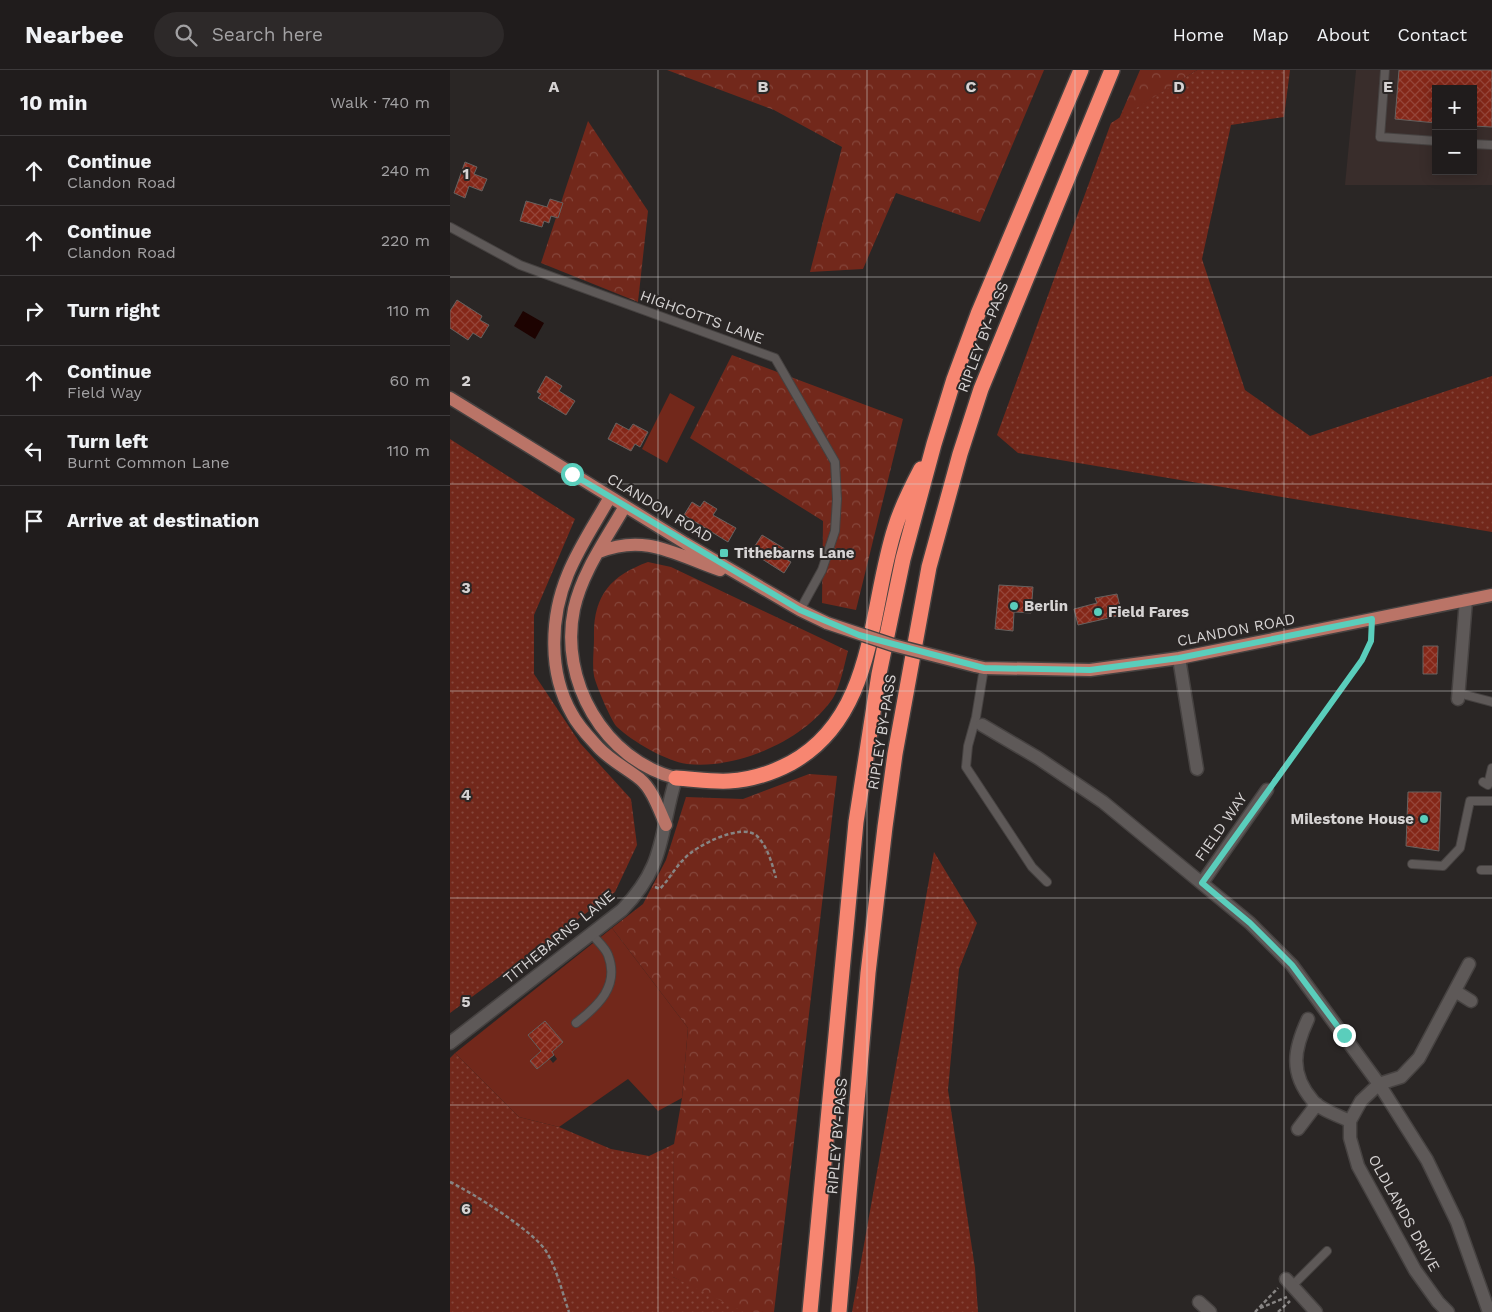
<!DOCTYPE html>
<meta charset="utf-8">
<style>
:root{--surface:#201c1c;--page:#2d2929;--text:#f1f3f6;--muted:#a2a1a3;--line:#3d3a3b}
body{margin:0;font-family:"Work Sans",sans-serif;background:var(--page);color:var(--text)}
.controls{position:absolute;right:15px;top:15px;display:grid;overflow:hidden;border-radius:0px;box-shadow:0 2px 12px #0003}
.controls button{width:45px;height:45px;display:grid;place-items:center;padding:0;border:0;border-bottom:1px solid var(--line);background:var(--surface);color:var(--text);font:25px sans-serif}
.stop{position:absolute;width:15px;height:15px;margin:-11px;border:4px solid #5acebc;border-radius:50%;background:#fff}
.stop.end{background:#5acebc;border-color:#fff;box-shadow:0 1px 5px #0008}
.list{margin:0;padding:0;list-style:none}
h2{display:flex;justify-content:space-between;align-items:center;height:65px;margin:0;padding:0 20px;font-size:21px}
h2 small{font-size:16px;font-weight:400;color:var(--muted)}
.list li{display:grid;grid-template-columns:32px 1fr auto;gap:15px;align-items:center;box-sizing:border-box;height:70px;padding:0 20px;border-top:1px solid var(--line)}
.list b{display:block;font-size:19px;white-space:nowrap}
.list p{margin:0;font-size:16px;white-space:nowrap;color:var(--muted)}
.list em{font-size:16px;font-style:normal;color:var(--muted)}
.icon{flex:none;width:28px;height:28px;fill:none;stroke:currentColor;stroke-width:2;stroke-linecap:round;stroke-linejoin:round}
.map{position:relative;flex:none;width:1042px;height:1242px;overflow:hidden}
header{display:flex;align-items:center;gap:30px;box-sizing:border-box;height:70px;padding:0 25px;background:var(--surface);border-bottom:1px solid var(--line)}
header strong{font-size:24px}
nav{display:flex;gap:28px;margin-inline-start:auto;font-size:18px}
.search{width:350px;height:45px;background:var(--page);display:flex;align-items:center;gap:12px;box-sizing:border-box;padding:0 18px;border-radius:28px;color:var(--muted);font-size:19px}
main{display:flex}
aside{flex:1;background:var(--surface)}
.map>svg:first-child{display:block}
.built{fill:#392d2b;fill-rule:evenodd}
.grass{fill:url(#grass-dots)}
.forest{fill:url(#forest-crowns)}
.garden{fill:#72281b;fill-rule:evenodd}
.water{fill:#1d0301}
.building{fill:url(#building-cross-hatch);stroke:#66615f}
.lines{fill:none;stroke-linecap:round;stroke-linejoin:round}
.lane-casing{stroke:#464241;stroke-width:10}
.street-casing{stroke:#464241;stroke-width:15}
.primary-casing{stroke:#464241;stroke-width:15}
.highway-casing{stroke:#464241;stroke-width:18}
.path{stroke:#878483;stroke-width:2.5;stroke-dasharray:4 2.5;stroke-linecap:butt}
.lane{stroke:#5e5958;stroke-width:8}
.street{stroke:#5e5958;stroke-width:12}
.primary{stroke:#ba7467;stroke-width:12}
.highway{stroke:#f78671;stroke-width:15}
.primary-bridge-casing{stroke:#464241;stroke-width:15;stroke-linecap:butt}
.primary-bridge{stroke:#ba7467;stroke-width:12}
.route{stroke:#5acebc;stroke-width:6}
.grid{fill:none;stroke:#d6d3d3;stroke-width:1;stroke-opacity:0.55}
.poi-dot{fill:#5acebc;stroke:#2a2625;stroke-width:2}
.labels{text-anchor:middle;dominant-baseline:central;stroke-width:4;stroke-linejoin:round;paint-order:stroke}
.street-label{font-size:15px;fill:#d6d3d3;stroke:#2a2625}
.poi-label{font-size:15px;font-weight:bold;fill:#d6d3d3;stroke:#2a2625;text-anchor:start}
.grid-label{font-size:16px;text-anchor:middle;font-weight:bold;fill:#d6d3d3;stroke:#2a2625;stroke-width:4;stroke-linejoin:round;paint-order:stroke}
</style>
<header>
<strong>Nearbee</strong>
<div class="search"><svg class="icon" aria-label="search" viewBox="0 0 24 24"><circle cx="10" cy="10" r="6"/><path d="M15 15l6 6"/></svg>Search here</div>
<nav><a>Home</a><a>Map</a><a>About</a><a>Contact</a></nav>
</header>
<main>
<aside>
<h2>10 min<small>Walk · 740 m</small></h2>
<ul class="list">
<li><svg class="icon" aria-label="ahead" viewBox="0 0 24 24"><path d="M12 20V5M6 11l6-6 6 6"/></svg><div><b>Continue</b><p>Clandon Road</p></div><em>240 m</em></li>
<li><svg class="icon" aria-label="ahead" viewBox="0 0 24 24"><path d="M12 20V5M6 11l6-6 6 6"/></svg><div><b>Continue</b><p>Clandon Road</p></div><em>220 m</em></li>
<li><svg class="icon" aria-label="right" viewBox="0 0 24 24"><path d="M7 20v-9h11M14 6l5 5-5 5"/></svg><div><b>Turn right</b></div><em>110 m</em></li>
<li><svg class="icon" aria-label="ahead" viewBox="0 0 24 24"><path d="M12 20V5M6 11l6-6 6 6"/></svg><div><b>Continue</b><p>Field Way</p></div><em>60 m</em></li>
<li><svg class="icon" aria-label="left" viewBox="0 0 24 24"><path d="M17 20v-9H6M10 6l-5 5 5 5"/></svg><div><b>Turn left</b><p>Burnt Common Lane</p></div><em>110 m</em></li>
<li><svg class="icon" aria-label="arrive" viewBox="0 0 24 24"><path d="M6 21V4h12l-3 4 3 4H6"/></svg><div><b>Arrive at destination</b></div></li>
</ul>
</aside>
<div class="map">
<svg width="1042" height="1242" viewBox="0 0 1042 1242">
<defs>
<pattern id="grass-dots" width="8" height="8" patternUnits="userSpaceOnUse" patternTransform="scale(1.25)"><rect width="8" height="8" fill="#72281b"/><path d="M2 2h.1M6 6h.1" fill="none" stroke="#85463b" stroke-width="1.8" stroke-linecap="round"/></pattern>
<pattern id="forest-crowns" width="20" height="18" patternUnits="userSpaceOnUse" patternTransform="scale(1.25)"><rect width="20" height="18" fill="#72281b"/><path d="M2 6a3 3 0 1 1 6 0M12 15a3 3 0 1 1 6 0" fill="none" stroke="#85463b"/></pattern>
<pattern id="building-cross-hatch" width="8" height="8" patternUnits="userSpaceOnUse" patternTransform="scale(1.25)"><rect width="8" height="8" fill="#842718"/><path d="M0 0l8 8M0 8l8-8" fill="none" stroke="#954539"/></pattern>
</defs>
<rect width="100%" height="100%" fill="#2a2625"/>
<path class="built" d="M906,0H1042V115H895ZM986,19H1023V101H986Z"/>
<path class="grass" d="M747,0H840L834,47L781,55L752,189L795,320L860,366L1042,306V462L568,383L547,365L661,53Z
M0,369L125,449L84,545V604L130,673L181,729L187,775L165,822L0,943Z
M484,782L527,853L509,899L498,1020L525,1198L528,1242H402Z
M5,983L69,1047L109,1057L161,1079L199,1086L224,1074L223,1207L305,1242H0V988Z"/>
<path class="forest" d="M217,0H594L530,152L446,123L413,199L360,202L392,77L324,40Z
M690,0H747L669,49Z
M138,51L198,141L188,232L91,193Z
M282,285L453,349L406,540L372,533L373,451L240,368Z
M198,492L221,497L398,581C394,595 391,615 383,628C355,670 287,700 237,694C216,691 183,672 167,657C161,651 146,615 144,606C142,594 144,580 144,568C143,526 160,506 198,492Z
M359,704L387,706L324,1242H294L223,1207L224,1074L232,1028L238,958L162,858L193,834L216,790L236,727L293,729Z"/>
<path class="garden" d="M220,323L245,337L217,393L192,379Z
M162,858L238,958L232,1028L208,1041L178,1009L109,1057L69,1047L5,983ZM95,951L113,972L102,982L107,989L103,993L99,988L87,999L80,991L91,981L78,965Z"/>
<path class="water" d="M73,241L94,253L85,269L64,256Z"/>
<path class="building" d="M949,0H1042V57L1023,56V19H986V53L945,49Z
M15,92L27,97L24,104L37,109L32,121L19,116L15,128L4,123Z
M100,129L113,133L108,148L101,146L99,153L94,151L92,157L70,151L76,131L97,137Z
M7,230L32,246L30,250L39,255L31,268L23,263L18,270L0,258V241Z
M96,306L112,316L109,321L125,331L116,345L88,328L91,324L87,322Z
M166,353L179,360L183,354L198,362L190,377L185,374L181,381L158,369Z
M254,431L267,439L263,445L286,458L278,472L234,445L242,432L250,437Z
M312,465L340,482L336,489L341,492L334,503L301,482Z
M549,515L583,517L581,543L564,542L563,561L545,559Z
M667,524L672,545L628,555L624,539L647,533L645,528Z
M973,576H988L987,604H973Z
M958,722H991L989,781L956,776Z
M95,951L113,972L102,982L104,985L87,999L80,991L91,981L78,965Z"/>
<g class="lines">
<defs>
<path id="lane" d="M935,0L930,67L986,71
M1023,74L1042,75
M0,157L70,195L325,288L385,392L387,429L385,461L372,500L350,540
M534,598L526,647L518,676L516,697L582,797L597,812
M1008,623L1042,632
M1033,712L1038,715L1042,698
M962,794L993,796L1010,778L1020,731H1042
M1031,800H1042
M126,953C148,936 170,916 158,885C155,877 146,870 141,863
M842,1216L877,1181"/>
<path id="street" d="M729,588L747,699
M1008,629L1016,530
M532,655L588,688L653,732L800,853L842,895L929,1014L977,1090L1007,1152L1039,1242
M752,813L817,720
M1005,921L1021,931
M858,949C844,979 839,1003 863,1031C871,1040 889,1046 900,1051
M0,973L172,840C217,794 209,763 226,708
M848,1059L867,1034
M836,1209L866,1242
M749,1232L760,1242
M998,1242L988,1232L965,1200L908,1096L900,1068V1051L911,1031L929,1014L951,1007L969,988L1019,894"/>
<path id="primary" d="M0,328L235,473L350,540L377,553
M160,427C146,452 129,477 118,504C100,547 98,603 122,644C128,656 139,667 148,677C160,690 176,698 190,709C203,720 209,740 216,755
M175,436C157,468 132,502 124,539C109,610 154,690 226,708
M149,482C196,463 226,485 270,500
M525,596L534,598L640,600L729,588L1042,525"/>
<path id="highway" d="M226,708C244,709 262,712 279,711C301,710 322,703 341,693C426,646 419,539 445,458C451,438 461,418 471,399
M360,1242L406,752L429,604L453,489L484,374L504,309L528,244L631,0
M389,1242L418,903L435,757L445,684L479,497L510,384L531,319L662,0"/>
</defs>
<use href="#lane" class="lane-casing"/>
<use href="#street" class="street-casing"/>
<use href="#primary" class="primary-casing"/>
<use href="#highway" class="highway-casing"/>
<path class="path" d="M823,711L912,590L921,571V560
M205,817L210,819C219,809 225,798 234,789C245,776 292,752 307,766C318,777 322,794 326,808
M0,1112C23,1123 83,1161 96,1181C107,1199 112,1222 119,1242
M810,1238L837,1227
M805,1242L828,1218
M828,1242L840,1231"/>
<use href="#lane" class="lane"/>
<use href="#street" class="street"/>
<use href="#primary" class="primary"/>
<use href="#highway" class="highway"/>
<defs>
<path id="primary-bridge" d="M377,553L443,575L525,596"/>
</defs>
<use href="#primary-bridge" class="primary-bridge-casing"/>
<use href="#primary-bridge" class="primary-bridge"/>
</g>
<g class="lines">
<path class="route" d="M122,404L350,540L409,565L534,598L640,600L729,588L922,549L921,571L912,590L752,813L800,853L842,895L894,965"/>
</g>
<path class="grid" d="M208,0V1242M417,0V1242M625,0V1242M834,0V1242M0,207H1042M0,414H1042M0,621H1042M0,828H1042M0,1035H1042"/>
<g class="poi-dot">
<rect x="269" y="478" width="10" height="10" rx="2.5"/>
<circle cx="564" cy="536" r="5"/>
<circle cx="648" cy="542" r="5"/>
<circle cx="974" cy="749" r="5"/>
</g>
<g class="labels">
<g class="street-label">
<text transform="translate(252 247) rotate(20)">HIGHCOTTS LANE</text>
<text transform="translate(533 267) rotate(-69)">RIPLEY BY-PASS</text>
<text transform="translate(210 438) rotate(31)">CLANDON ROAD</text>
<text transform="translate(786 560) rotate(-11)">CLANDON ROAD</text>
<text transform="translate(432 662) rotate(-81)">RIPLEY BY-PASS</text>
<text transform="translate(771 757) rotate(-55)">FIELD WAY</text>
<text transform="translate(109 867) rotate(-39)">TITHEBARNS LANE</text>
<text transform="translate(387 1066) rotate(-85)">RIPLEY BY-PASS</text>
<text transform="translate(954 1143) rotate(61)">OLDLANDS DRIVE</text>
</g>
<g class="poi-label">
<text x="284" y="483">Tithebarns Lane</text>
<text x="574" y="536">Berlin</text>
<text x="658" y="542">Field Fares</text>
<text x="964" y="749" text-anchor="end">Milestone House</text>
</g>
</g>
<g class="grid-label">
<text x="104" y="22">A</text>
<text x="313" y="22">B</text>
<text x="521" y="22">C</text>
<text x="729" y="22">D</text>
<text x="938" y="22">E</text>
<text x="16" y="109">1</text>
<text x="16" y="316">2</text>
<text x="16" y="523">3</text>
<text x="16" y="730">4</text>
<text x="16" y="937">5</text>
<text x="16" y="1144">6</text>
</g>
</svg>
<div class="controls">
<button>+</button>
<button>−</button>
</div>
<div class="stop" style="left:122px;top:404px"></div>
<div class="stop end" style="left:894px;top:965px"></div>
</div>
</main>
